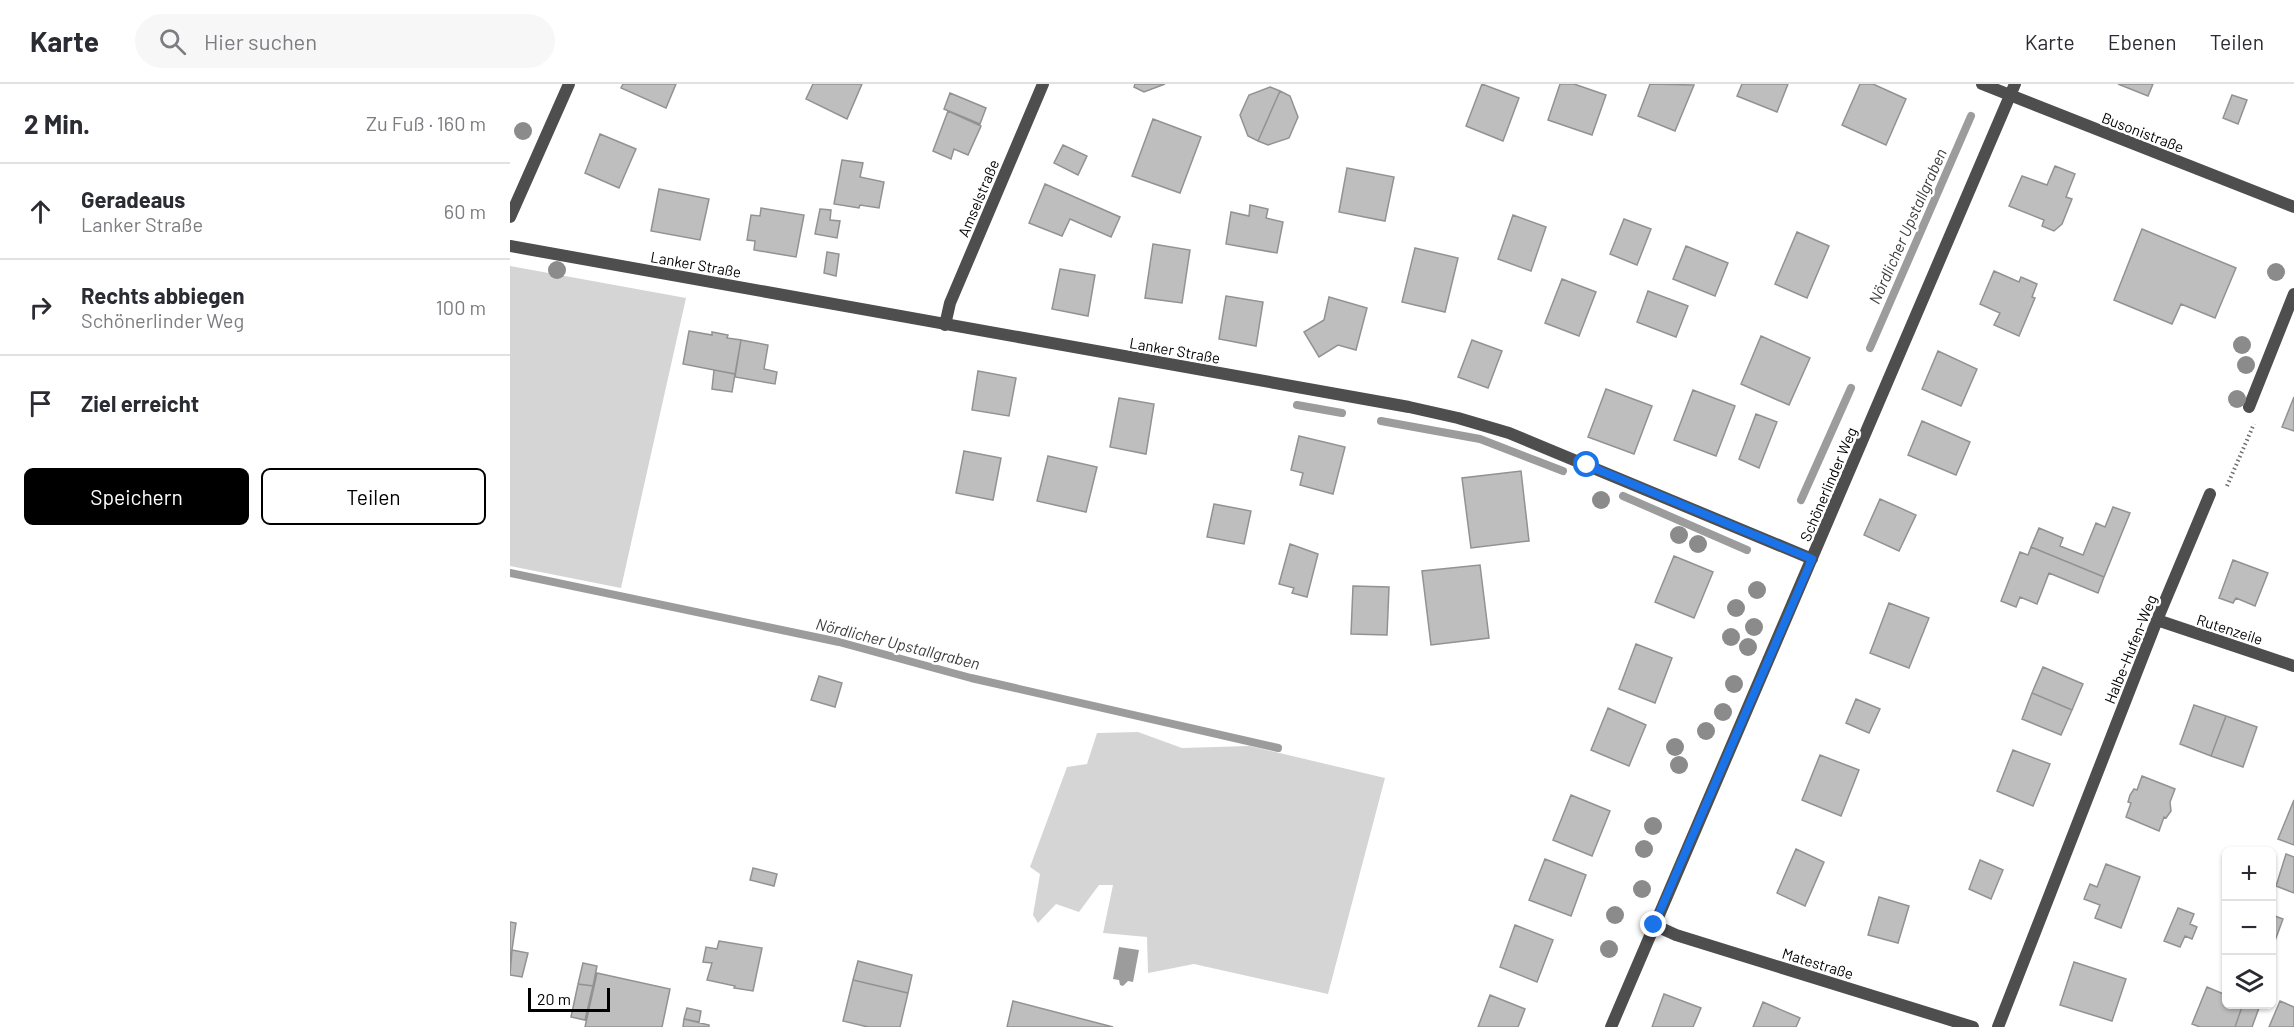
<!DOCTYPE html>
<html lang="de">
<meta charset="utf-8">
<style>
:root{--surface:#fff;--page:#f7f7f7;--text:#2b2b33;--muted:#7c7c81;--line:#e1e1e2;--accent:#000}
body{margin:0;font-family:Barlow,sans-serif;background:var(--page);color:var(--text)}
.controls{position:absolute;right:18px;bottom:18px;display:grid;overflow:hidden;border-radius:9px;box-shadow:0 2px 4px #0004}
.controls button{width:54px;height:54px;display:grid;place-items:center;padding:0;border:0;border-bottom:2px solid var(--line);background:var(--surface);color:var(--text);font:30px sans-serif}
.scale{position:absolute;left:18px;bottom:15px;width:82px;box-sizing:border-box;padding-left:6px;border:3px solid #000;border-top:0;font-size:16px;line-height:21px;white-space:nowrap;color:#000;-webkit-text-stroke:4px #fff;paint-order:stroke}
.stop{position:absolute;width:18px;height:18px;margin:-14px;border:4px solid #1a73e8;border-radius:50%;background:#fff}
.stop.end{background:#1a73e8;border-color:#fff;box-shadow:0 2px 6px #0008}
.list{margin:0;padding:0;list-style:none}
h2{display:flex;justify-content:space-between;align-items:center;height:78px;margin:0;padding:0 24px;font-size:26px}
h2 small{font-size:20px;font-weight:400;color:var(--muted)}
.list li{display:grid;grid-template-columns:39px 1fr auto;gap:18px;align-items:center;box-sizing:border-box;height:96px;padding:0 24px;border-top:2px solid var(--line)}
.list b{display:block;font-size:22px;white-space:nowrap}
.list p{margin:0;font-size:20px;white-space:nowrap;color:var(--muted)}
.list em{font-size:20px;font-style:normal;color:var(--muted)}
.actions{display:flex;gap:12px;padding:18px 24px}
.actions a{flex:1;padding:14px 0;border:2px solid var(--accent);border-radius:9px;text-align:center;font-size:21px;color:var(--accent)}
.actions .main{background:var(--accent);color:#fff}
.icon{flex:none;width:33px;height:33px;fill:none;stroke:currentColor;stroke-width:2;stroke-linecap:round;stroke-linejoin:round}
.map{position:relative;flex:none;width:1784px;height:943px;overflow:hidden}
header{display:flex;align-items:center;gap:36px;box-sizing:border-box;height:84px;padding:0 30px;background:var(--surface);border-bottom:2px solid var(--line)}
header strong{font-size:28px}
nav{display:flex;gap:33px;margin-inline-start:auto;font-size:21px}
.search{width:420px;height:54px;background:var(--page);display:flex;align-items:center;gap:15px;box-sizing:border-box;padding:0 21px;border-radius:33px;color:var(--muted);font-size:22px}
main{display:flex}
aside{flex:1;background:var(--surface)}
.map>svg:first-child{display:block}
.green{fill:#d5d5d5}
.water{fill:#9c9c9c}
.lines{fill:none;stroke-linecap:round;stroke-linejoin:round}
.stream{stroke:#9c9c9c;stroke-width:8}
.building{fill:#bebebe;stroke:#929292;stroke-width:1.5}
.path{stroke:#707070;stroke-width:4;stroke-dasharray:1.5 3;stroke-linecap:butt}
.street{stroke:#4e4e4e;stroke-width:12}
.tree{fill:#8b8b8b}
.route{stroke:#1a73e8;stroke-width:8}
.labels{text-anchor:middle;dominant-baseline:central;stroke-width:5;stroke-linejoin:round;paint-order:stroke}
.street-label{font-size:15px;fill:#000;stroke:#fff}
.water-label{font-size:16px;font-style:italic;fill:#3d3d3d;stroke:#fff}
</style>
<header>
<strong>Karte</strong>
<div class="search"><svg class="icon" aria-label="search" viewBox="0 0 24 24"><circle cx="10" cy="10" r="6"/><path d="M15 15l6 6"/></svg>Hier suchen</div>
<nav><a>Karte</a><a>Ebenen</a><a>Teilen</a></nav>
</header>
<main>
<aside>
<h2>2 Min.<small>Zu Fuß · 160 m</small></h2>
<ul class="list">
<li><svg class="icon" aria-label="ahead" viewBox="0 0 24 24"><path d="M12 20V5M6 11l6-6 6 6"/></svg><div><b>Geradeaus</b><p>Lanker Straße</p></div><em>60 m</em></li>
<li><svg class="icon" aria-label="right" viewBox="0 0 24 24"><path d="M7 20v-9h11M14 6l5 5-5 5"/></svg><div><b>Rechts abbiegen</b><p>Schönerlinder Weg</p></div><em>100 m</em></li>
<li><svg class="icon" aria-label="arrive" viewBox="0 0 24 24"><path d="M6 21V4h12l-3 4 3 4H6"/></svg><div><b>Ziel erreicht</b></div></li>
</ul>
<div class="actions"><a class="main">Speichern</a><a>Teilen</a></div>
</aside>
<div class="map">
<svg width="1784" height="943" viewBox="0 0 1784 943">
<rect width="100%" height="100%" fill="#fff"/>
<path class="green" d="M0,182L176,214L111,504L0,482Z
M628,648L672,664L740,662L875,694L818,910L684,880L638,889L637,853L593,849L603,801H589L569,828L546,820L528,839L523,831L530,790L520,783L557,683L577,680L587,649Z"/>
<path class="water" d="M609,863L629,866L623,898L618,897L613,902L610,901L609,896L603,895Z"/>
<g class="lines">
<path class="stream" d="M1360,264L1461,32
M787,321L832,329
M871,337L970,355L1053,387
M1113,412L1237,466
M1291,416L1341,304
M0,489L329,558L461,594L768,664"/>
</g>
<path class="building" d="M113,0H166L156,24L111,4Z
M303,0H352L337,35L296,15Z
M625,0H655L634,8L624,3Z
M972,0L1009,14L993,57L956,42Z
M1050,0H1064L1096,11L1082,51L1038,36Z
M1140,0L1184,1L1165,47L1128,32Z
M1232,0H1278L1267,28L1227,12Z
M1350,0H1363L1396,15L1376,61L1332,41Z
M1608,0H1643L1638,12Z
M760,3L770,7L748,57L738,52L730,31L739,11Z
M770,7L780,12L788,33L779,54L758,61L748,57Z
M440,9L476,24L470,40L434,25Z
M1722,11L1737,16L1728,40L1713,34Z
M438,27L471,42L458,71L444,65L441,75L423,67Z
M643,35L691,53L670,109L622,92Z
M90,50L126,65L109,104L75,89Z
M553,61L577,72L568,91L544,79Z
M332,76L353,79L350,93L374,98L369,124L350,121L349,124L324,120Z
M1545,82L1565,90L1556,113L1562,115L1552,140L1544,147L1532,142L1534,136L1499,122L1512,92L1537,101Z
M837,84L884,93L875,137L829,128Z
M535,100L610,133L601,153L560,135L552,152L519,139Z
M149,105L199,115L190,156L141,147Z
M740,121L758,125L756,134L773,138L767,169L716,160L721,128L739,132Z
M251,124L294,131L286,173L244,166L245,157L237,156L241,131L250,132Z
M310,125L321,126L320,136L330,137L327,154L305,150Z
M1003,131L1036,143L1021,187L988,175Z
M1114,135L1141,145L1127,181L1100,170Z
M1632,145L1726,184L1705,234L1671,220L1662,240L1604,216Z
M1287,148L1319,162L1297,214L1265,200Z
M643,160L680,166L672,219L635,214Z
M1176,162L1218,179L1205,212L1163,195Z
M905,164L948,174L935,228L892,218Z
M317,168L329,170L326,192L314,189Z
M550,185L585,191L578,232L542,225Z
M1484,187L1509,198L1511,193L1527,200L1522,213L1525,214L1509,252L1484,241L1490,229L1470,220Z
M1052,195L1086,208L1069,252L1035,239Z
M1138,207L1178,222L1166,253L1127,238Z
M716,212L753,218L746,262L709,255Z
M819,213L857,224L846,266L828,261L809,273L794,248L814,236Z
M179,247L202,251V248L218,251L217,254L231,256L225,290L173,280Z
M1251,252L1300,274L1279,321L1231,300Z
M231,256L258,261L254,285L267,288L265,300L225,293Z
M962,256L992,267L978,304L948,293Z
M1428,267L1467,285L1451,322L1412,305Z
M204,286L225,290L222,308L202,305Z
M468,287L506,294L499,332L462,326Z
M1096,305L1142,322L1124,370L1078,353Z
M1183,306L1225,322L1206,372L1164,356Z
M1784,313V347L1772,343Z
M609,314L644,320L636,370L600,363Z
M1246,330L1267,338L1249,384L1229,375Z
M1412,337L1460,358L1446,391L1398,371Z
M789,352L835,363L823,410L790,401L793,389L781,386Z
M454,367L491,374L483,416L446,409Z
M538,372L587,383L576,428L527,417Z
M1011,387L1019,457L961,464L952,394Z
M1370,415L1406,431L1389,467L1354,451Z
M704,420L741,427L734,460L697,453Z
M1603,423L1620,429L1594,493L1521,463L1529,444L1553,454L1550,462L1573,471L1586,439L1595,443Z
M780,460L808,470L797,513L782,509L784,504L769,500Z
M1521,463L1594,493L1588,509L1539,489L1527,520L1510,513L1506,523L1491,517L1510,468L1518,471Z
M1164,472L1203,488L1184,534L1145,518Z
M1723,476L1758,489L1745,522L1726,514L1723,519L1709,514Z
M970,481L979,554L921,561L912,487Z
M843,502L879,503L877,551L841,550Z
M1379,519L1419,534L1399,584L1360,569Z
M1126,560L1162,574L1145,619L1109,605Z
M1533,583L1573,600L1562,626L1522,609Z
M309,592L332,599L325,623L301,616Z
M1522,609L1562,626L1551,651L1512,635Z
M1346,615L1370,625L1359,649L1336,639Z
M1684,621L1716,632L1701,672L1670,660Z
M1098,624L1136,641L1119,682L1081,666Z
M1716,632L1747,643L1733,683L1701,672Z
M1503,666L1540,680L1523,722L1487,707Z
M1310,671L1349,686L1331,732L1292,716Z
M1632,692L1665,705L1660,718L1661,727L1656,734L1654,733L1649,747L1616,733L1621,719L1618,718L1620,711L1624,705L1627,706Z
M1061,711L1100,727L1082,772L1043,756Z
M1784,716V761L1768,755Z
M1286,765L1314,778L1295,822L1267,809Z
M1776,770L1784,773V809L1766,802Z
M1035,775L1076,791L1061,832L1019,816Z
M1470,776L1493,786L1481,815L1459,805Z
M1596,780L1630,793L1611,844L1585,834L1590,821L1574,815L1580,800L1587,803Z
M243,784L267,790L264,802L240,796Z
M1369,813L1399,822L1388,859L1358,851Z
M1668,824L1684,830L1680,840L1687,843L1682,855L1675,852L1670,863L1654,857Z
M1762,831L1773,835L1762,865Z
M0,838L6,839L0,879Z
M1005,841L1043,856L1027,898L990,883Z
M209,857L252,864L243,907L224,904L225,902L197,896L202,879L193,878L196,863L207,865Z
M2,866L18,869L12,893L0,891Z
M348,877L402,891L398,909L343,896Z
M1564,878L1616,895L1602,937L1550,921Z
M73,879L87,882L83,902L68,900Z
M87,889L160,905L152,943H75Z
M343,896L398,909L390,943H358L333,937Z
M68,900L83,902L75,936L61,933Z
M1697,903L1716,911V920H1733L1725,943H1690L1682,940Z
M1154,910L1191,924L1183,943H1142Z
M980,911L1015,925L1008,943H968Z
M503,917L603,943H497Z
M1770,917L1784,923V943H1759Z
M1253,918L1290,934L1286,943H1243Z
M1733,920L1749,924L1742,943H1725Z
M177,924L191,927L189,938L174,935Z
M174,935L199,941V943H173Z"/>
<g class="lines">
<path class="path" d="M1717,402L1744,340"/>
<path class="street" d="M1472,0L1784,123
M0,133L59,0
M0,162L899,323L948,334L999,349L1302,475
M435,241L440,219L533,0
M1739,323L1784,210
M1647,536L1784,582
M1144,841L1166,851L1463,943
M1101,943L1505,0
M1488,943L1647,536L1700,410"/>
</g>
<g class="tree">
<circle cx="13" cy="47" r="9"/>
<circle cx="47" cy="186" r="9"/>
<circle cx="1766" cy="188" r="9"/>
<circle cx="1732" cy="261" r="9"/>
<circle cx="1736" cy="281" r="9"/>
<circle cx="1727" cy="315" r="9"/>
<circle cx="1091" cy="416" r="9"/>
<circle cx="1169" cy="451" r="9"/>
<circle cx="1188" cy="460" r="9"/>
<circle cx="1247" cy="506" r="9"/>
<circle cx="1226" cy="524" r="9"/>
<circle cx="1244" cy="543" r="9"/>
<circle cx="1221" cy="553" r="9"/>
<circle cx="1238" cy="563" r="9"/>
<circle cx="1224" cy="600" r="9"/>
<circle cx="1213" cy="628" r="9"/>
<circle cx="1196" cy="647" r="9"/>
<circle cx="1165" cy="663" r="9"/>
<circle cx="1169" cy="681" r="9"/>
<circle cx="1143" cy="742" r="9"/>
<circle cx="1134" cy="765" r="9"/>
<circle cx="1132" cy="805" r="9"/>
<circle cx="1105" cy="831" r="9"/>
<circle cx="1099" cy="865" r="9"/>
</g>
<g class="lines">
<path class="route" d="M1077,381L1302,475L1144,841"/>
</g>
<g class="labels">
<g class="street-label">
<text transform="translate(1633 48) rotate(21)">Busonistraße</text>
<text transform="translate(468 114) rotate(-67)">Amselstraße</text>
<text transform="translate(186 180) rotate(10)">Lanker Straße</text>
<text transform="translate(665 266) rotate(10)">Lanker Straße</text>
<text transform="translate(1318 400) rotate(-67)">Schönerlinder Weg</text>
<text transform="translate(1720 545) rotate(18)">Rutenzeile</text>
<text transform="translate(1620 565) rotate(-68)">Halbe-Hufen-Weg</text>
<text transform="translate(1308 879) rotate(17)">Matestraße</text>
</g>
<g class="water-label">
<text transform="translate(1397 142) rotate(-66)">Nördlicher Upstallgraben</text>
<text transform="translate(388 559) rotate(14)">Nördlicher Upstallgraben</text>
</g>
</g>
</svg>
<div class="controls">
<button>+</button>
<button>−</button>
<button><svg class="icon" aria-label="layers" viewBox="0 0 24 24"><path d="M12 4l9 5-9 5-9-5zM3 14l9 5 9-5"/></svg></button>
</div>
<div class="scale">20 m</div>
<div class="stop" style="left:1077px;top:381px"></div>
<div class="stop end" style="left:1144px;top:841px"></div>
</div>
</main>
